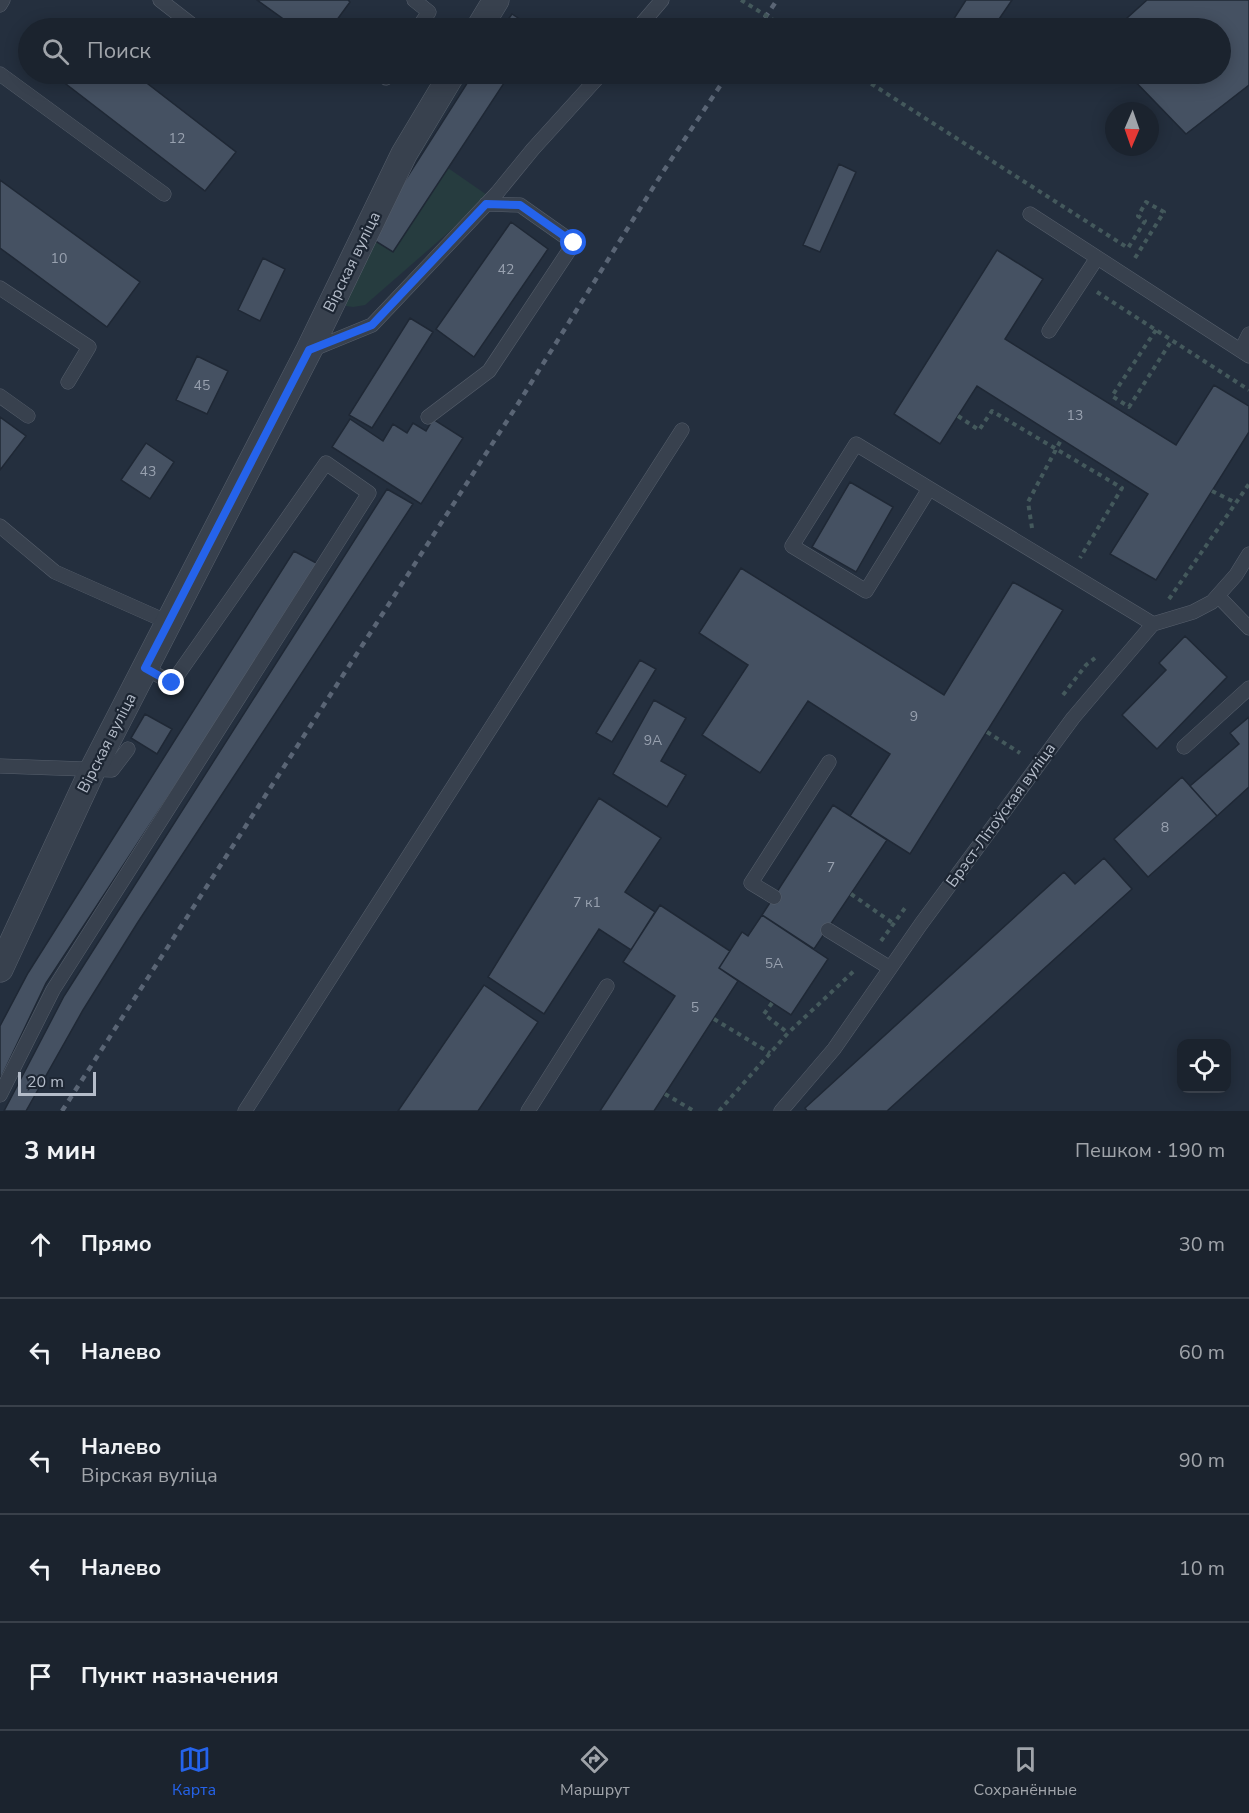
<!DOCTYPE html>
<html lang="ru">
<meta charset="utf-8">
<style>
:root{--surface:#1b232e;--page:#282f3a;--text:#f1f3f6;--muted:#a0a4aa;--line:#39404a;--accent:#2563eb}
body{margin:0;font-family:"Nunito Sans",sans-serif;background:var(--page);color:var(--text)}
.controls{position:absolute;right:18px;bottom:18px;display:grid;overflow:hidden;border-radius:12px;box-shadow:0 3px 15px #0003}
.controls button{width:54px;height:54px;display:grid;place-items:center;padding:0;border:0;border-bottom:2px solid var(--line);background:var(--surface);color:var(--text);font:30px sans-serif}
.compass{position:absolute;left:1105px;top:102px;width:54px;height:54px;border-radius:50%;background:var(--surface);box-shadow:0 3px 15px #0003;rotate:182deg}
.scale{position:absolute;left:18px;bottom:15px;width:78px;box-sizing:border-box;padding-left:6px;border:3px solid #b4bcc9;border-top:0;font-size:16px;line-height:21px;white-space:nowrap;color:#b4bcc9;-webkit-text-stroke:4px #1d2633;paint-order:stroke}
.stop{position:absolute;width:18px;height:18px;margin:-14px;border:4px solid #2563eb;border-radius:50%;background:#fff}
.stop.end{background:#2563eb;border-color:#fff;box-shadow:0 2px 6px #0008}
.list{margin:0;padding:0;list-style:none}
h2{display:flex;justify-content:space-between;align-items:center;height:78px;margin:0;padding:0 24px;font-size:26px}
h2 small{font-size:20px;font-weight:400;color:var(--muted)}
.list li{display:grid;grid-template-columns:39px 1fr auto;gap:18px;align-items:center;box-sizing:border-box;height:108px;padding:0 24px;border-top:2px solid var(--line)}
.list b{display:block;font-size:22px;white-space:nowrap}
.list p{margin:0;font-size:20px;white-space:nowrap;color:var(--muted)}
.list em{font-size:20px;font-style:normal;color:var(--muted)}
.icon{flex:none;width:33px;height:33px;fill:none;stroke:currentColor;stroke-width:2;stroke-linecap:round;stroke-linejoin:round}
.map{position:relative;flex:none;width:1249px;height:1111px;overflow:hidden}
.search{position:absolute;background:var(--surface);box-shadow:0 3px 15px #0003;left:18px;right:18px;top:18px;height:66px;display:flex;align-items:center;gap:15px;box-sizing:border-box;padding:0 21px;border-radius:33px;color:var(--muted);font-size:22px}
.sheet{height:618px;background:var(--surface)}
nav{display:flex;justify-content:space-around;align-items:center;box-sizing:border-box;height:84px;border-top:2px solid var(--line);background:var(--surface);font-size:16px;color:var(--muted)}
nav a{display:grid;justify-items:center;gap:3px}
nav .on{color:var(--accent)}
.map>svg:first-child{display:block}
.green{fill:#263c3f}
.building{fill:#455162;stroke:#1f2835;stroke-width:1.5}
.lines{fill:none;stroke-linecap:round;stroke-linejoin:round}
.service-casing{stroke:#565f6c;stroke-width:15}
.minor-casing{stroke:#565f6c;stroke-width:27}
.path{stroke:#44595c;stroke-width:4;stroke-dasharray:4.5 4.5;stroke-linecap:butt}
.service{stroke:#38414e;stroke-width:14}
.minor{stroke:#38414e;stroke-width:26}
.rail{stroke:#5a6575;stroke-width:4.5;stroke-dasharray:6 6;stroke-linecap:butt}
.path-bridge{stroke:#44595c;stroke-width:4;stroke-dasharray:4.5 4.5;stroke-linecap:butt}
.route{stroke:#2563eb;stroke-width:8}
.labels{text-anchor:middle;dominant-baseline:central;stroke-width:4.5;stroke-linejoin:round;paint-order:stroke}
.number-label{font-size:14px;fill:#98a1af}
.street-label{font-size:16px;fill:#b4bcc9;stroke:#1d2633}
</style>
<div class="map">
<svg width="1249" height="1111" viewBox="0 0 1249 1111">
<rect width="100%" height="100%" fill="#242f3e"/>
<path class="green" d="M448,168L487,195L450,231L365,305L353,307L346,306L342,297L369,237L393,252Z"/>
<path class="building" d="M257,0H348L350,2L331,28H296Z
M966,0H1012L993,28H948Z
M1147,0H1249V85L1186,134L1128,74H1220V28H1116Z
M512,14L533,28H502Z
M53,74H135L236,152L205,191Z
M473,74H510L393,252L369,237Z
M839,164L856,172L820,252L803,245Z
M0,180L140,282L107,327L0,248Z
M511,222L548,249L474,357L436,329Z
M997,250L1043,279L1005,339L1176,445L1214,385L1249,406V432L1156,580L1110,554L1148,494L977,386L940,444L894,414Z
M263,258L285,269L260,321L238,310Z
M410,318L433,332L372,428L349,415Z
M197,356L228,371L207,414L176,400Z
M0,417L26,436L0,470Z
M350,419L383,441L393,424L407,433L413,423L426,431L433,419L463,438L421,504L332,447Z
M146,443L174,462L150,499L121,480Z
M850,482L893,507L856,572L812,547Z
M387,489L413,504L138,922L83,1010L26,1111H4L64,996Z
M294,551L320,565L46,983L0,1080V1026L28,973Z
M741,568L944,695L1013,582L1063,610L910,854L850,816L890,754L808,701L760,773L702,735L748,665L699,633Z
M1185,636L1227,677L1157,749L1122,715L1166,670L1159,663Z
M640,660L656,669L612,742L596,733Z
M654,700L686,718L661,761L686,775L667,807L613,774Z
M145,714L172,729L157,754L131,738Z
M1249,717V787L1217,816L1190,786L1239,744L1230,733Z
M1182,777L1217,816L1148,877L1114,839Z
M599,798L661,838L625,892L655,912L631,950L599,929L544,1014L488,977Z
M833,805L887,840L814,949L762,915Z
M1104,858L1132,889L887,1111H807L805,1108L1064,872L1075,884Z
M660,905L730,951L719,968L738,981L654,1111H600L675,996L623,962Z
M762,915L828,959L791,1015L719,968L742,932L748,936Z
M484,985L538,1022L478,1111H398Z"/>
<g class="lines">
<defs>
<path id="service" d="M160,0L196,28
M414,0L429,12L418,28
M0,5L3,0
M638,28L662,0
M0,74L164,194
M386,78L389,74
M1030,214L1249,356
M0,288L89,347L68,382
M1049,331L1097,258
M311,350L372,325L497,193L533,149L601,74
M1241,350L1249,334
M0,396L28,416
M428,417L489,371L574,243L520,205L486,204
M929,489L866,591L792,546L856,444L1140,616L1153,624
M0,526L55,572L170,623
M1218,596L1249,628
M1184,747L1249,688
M0,766L112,770L128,749
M774,897L751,883L829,762
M828,930L890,968
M0,1095L53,990L369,493L326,463L172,683L145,668
M245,1111L682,430
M528,1111L607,986
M781,1111L834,1049L921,924L1073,718L1153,624L1193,612L1212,602L1236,575L1249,554"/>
<path id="minor" d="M479,28L496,0
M0,969L93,769L309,350L404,154L452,74"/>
</defs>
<use href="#service" class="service-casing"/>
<use href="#minor" class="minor-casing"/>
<path class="path" d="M856,74L1128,248L1145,221L1138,216L1146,202L1164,212L1135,258
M1097,292L1249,390
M1156,330L1112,396L1129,407L1172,340
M958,416L979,430L992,411L1122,488L1080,558
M1212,491L1236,503
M1032,528L1028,502L1061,440
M1169,599L1249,484
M1063,695L1086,665L1095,658
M987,732L1020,753
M851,894L894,924
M881,941L905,908
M772,1003L764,1014L788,1033
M714,1019L770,1053
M665,1094L694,1111
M719,1111L788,1033L856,969"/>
<use href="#service" class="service"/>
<use href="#minor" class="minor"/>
<path class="rail" d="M758,28L777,0
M62,1111L516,407L661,175L728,74"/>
<path class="path-bridge" d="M741,0L786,28"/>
</g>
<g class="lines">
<path class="route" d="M172,683L145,668L309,350L372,325L486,204L520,205L574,243"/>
</g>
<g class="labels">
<g class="number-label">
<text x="177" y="138">12</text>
<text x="59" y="258">10</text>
<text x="506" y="269">42</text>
<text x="202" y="385">45</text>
<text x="1075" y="415">13</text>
<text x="148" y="471">43</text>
<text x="914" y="716">9</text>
<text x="653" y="740">9А</text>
<text x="1165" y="827">8</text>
<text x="831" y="867">7</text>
<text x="587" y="902">7 к1</text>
<text x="774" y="963">5А</text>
<text x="695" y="1007">5</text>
</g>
<g class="street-label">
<text transform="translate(352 262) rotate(-64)">Вірская вуліца</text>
<text transform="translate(107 743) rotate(-63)">Вірская вуліца</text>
<text transform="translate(1001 815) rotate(-54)">Брэст-Літоўская вуліца</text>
</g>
</g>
</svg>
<div class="controls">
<button><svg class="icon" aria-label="locate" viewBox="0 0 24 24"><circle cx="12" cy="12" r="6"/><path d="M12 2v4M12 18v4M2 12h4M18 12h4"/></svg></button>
</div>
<svg class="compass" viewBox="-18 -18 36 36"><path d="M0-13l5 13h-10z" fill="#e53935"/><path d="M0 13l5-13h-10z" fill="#a0a4aa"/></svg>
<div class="scale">20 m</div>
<div class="stop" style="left:574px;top:243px"></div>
<div class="stop end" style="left:172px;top:683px"></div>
<div class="search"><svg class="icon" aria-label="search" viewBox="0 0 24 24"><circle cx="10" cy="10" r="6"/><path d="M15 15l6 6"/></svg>Поиск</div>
</div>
<section class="sheet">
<h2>3 мин<small>Пешком · 190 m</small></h2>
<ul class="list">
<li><svg class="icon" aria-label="ahead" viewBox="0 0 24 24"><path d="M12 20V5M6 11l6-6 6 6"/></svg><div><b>Прямо</b></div><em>30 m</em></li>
<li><svg class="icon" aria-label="left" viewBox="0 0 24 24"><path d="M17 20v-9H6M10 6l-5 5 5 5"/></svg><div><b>Налево</b></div><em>60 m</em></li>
<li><svg class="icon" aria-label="left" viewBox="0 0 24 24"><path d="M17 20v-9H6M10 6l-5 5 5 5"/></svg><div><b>Налево</b><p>Вірская вуліца</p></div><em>90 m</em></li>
<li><svg class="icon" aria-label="left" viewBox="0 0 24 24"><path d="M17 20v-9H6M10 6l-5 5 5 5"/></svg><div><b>Налево</b></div><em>10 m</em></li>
<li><svg class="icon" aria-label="arrive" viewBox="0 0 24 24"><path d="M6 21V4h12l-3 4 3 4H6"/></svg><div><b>Пункт назначения</b></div></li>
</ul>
</section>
<nav>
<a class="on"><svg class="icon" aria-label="map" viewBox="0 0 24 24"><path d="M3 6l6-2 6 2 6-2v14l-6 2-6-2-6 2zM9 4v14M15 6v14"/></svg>Карта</a>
<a><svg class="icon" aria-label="directions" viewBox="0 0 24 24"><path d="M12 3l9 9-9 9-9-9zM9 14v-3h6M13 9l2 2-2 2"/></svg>Маршрут</a>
<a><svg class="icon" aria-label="saved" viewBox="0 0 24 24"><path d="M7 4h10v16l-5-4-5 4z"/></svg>Сохранённые</a>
</nav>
